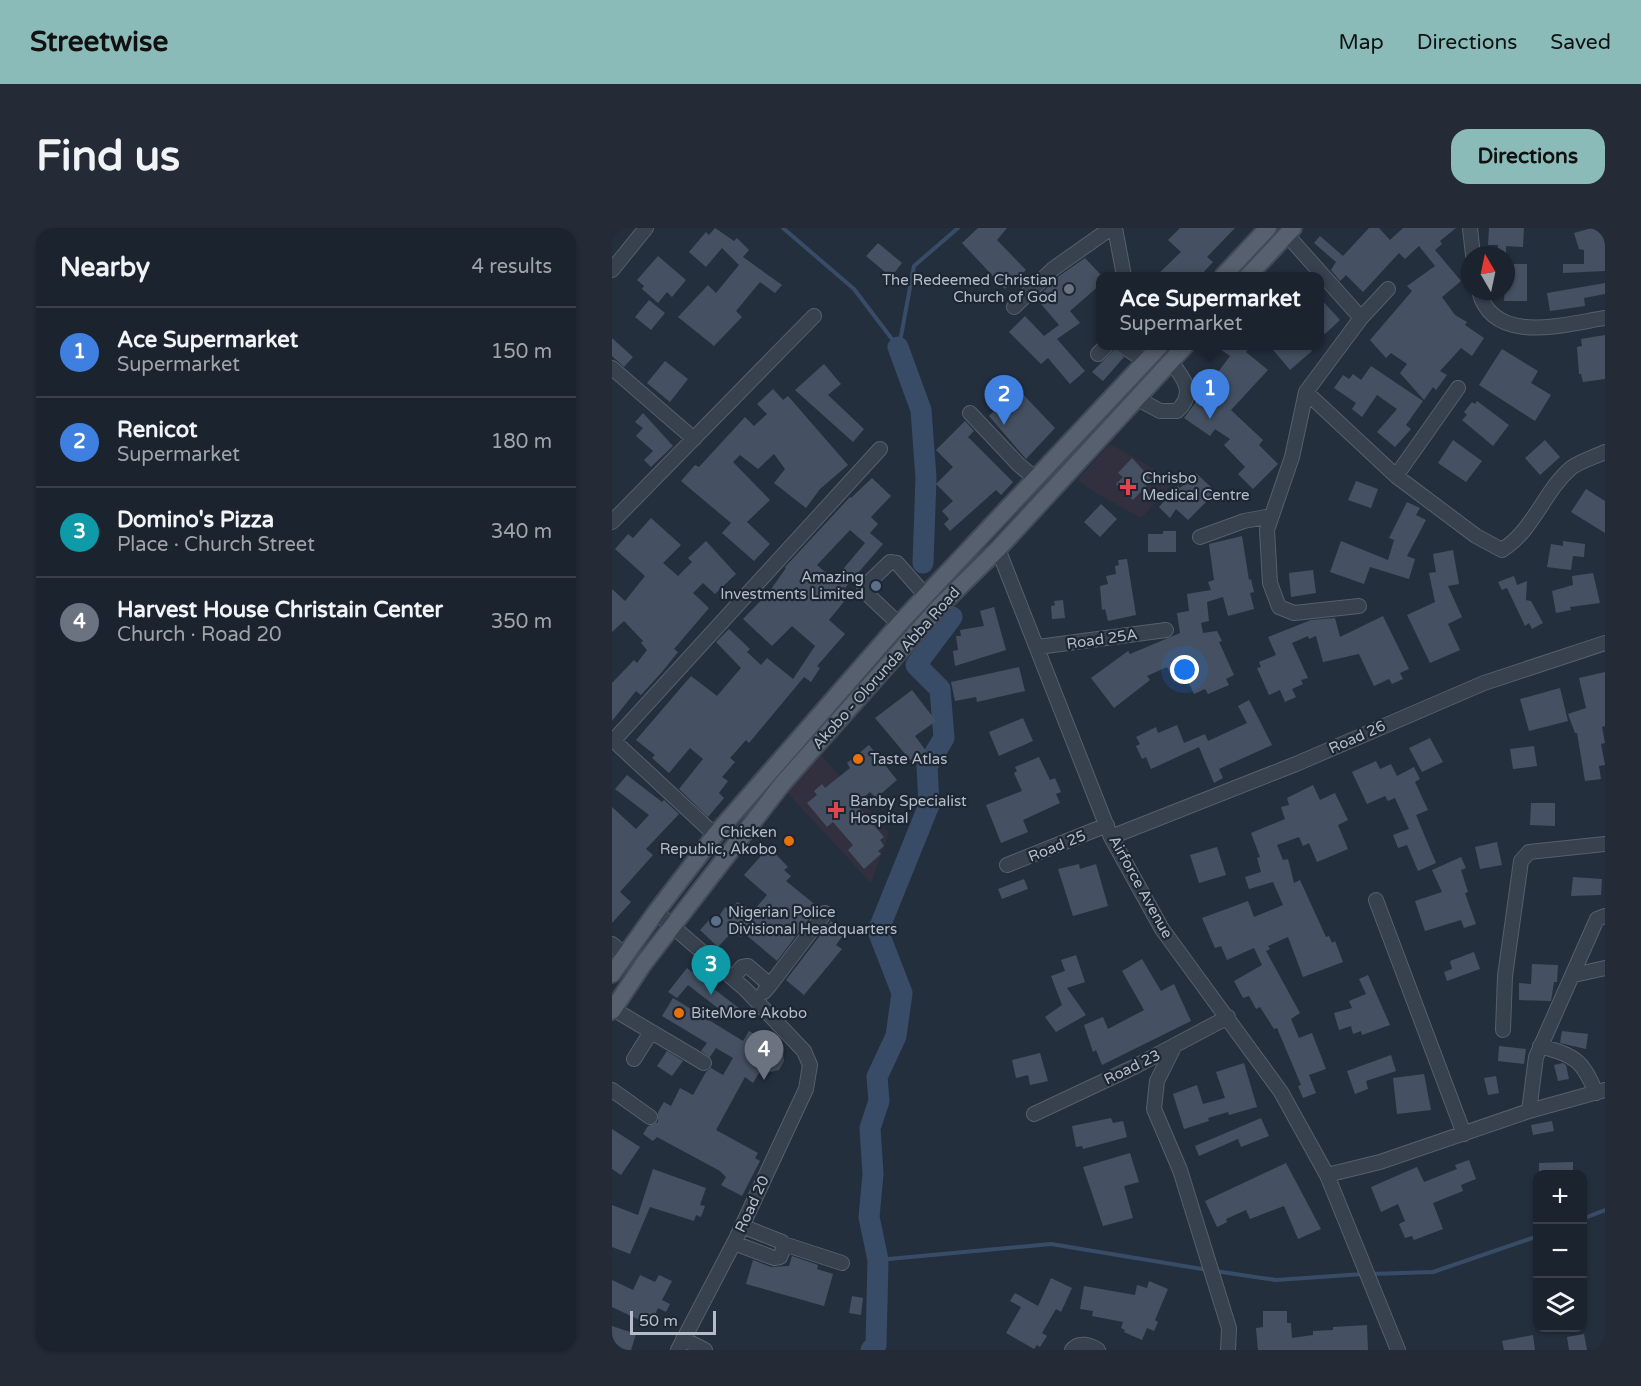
<!DOCTYPE html>
<meta charset="utf-8">
<style>
:root{--surface:#1b232e;--page:#242b36;--text:#f1f3f6;--muted:#a0a4aa;--line:#39404a;--accent:#8bbbb9}
body{margin:0;font-family:"Varela Round",sans-serif;background:var(--page);color:var(--text)}
.controls{position:absolute;right:18px;bottom:18px;display:grid;overflow:hidden;border-radius:12px;box-shadow:0 2px 4px #0004}
.controls button{width:54px;height:54px;display:grid;place-items:center;padding:0;border:0;border-bottom:2px solid var(--line);background:var(--surface);color:var(--text);font:30px sans-serif}
.compass{position:absolute;left:849px;top:18px;width:54px;height:54px;border-radius:50%;background:var(--surface);box-shadow:0 2px 4px #0004;rotate:351deg}
.scale{position:absolute;left:18px;bottom:15px;width:86px;box-sizing:border-box;padding-left:6px;border:3px solid #b4bcc9;border-top:0;font-size:16px;line-height:21px;white-space:nowrap;color:#b4bcc9;-webkit-text-stroke:4px #1d2633;paint-order:stroke}
.you{position:absolute;left:573px;top:442px;width:21px;height:21px;margin:-15px;border:4px solid #fff;border-radius:50%;background:#1a73e8;box-shadow:0 0 0 9px #1a73e833}
.badge{display:grid;place-items:center;width:39px;height:39px;border-radius:50%;background:var(--accent);color:#fff;font-size:20px;font-weight:700}
.pin{position:absolute;translate:-50% -50px;filter:drop-shadow(0 2px 3px #0008)}
.pin::after{content:'';position:absolute;top:32px;width:21px;height:18px;background:inherit;clip-path:polygon(0 0,100% 0,50% 100%)}
.popup{position:absolute;left:484px;top:44px;width:228px;height:78px;box-sizing:border-box;display:grid;place-content:center;border-radius:12px;background:var(--surface);filter:drop-shadow(0 2px 4px #0005);font-size:20px;white-space:nowrap;color:var(--muted)}
.popup b{font-size:22px;color:var(--text)}
.popup::after{content:'';position:absolute;left:50%;top:100%;margin-left:-12px;border:12px solid transparent;border-top-color:var(--surface)}
.list{margin:0;padding:0;list-style:none}
h2{display:flex;justify-content:space-between;align-items:center;height:78px;margin:0;padding:0 24px;font-size:26px}
h2 small{font-size:20px;font-weight:400;color:var(--muted)}
.list li{display:grid;grid-template-columns:39px 1fr auto;gap:18px;align-items:center;box-sizing:border-box;height:90px;padding:0 24px;border-top:2px solid var(--line)}
.list b{display:block;font-size:22px;white-space:nowrap}
.list p{margin:0;font-size:20px;white-space:nowrap;color:var(--muted)}
.list em{font-size:20px;font-style:normal;color:var(--muted)}
.icon{flex:none;width:33px;height:33px;fill:none;stroke:currentColor;stroke-width:2;stroke-linecap:round;stroke-linejoin:round}
.map{position:relative;flex:none;width:993px;height:1122px;overflow:hidden;border-radius:18px}
header{display:flex;align-items:center;gap:36px;box-sizing:border-box;height:84px;padding:0 30px;background:var(--accent);color:#111}
header strong{font-size:28px}
nav{display:flex;gap:33px;margin-inline-start:auto;font-size:21px}
.intro{display:flex;align-items:center;justify-content:space-between;box-sizing:border-box;height:144px;padding:0 36px}
h1{margin:0;font-size:42px}
.button{padding:15px 27px;border-radius:18px;background:var(--accent);color:#111;font-size:21px;font-weight:700}
main{display:flex;gap:36px;padding:0 36px}
aside{flex:1;background:var(--surface);border-radius:18px;box-shadow:0 2px 4px #0004}
.map>svg:first-child{display:block}
.medical{fill:#32303f}
.lines{fill:none;stroke-linecap:round;stroke-linejoin:round}
.stream{stroke:#394c67;stroke-width:4}
.river{stroke:#394c67;stroke-width:21}
.building{fill:#455162;fill-rule:evenodd}
.minor-casing{stroke:#565f6c;stroke-width:16}
.major-casing{stroke:#414a57;stroke-width:20}
.minor{stroke:#38414e;stroke-width:14}
.major{stroke:#56606e;stroke-width:16}
.worship-dot{fill:#6b7280;stroke:#1d2633;stroke-width:2}
.health-dot{fill:#e0444e;stroke:#1d2633;stroke-width:2}
.service-dot{fill:#5c6f8a;stroke:#1d2633;stroke-width:2}
.food-dot{fill:#e8710a;stroke:#1d2633;stroke-width:2}
.labels{text-anchor:middle;dominant-baseline:central;stroke-width:4.5;stroke-linejoin:round;paint-order:stroke}
.poi-label{font-size:15px;fill:#b4bcc9;stroke:#1d2633;text-anchor:start}
.street-label{font-size:15px;fill:#b4bcc9;stroke:#1d2633}
</style>
<header>
<strong>Streetwise</strong>
<nav><a>Map</a><a>Directions</a><a>Saved</a></nav>
</header>
<div class="intro"><h1>Find us</h1><a class="button">Directions</a></div>
<main>
<aside>
<h2>Nearby<small>4 results</small></h2>
<ul class="list">
<li><span class="badge" style="background:#3f7fe0">1</span><div><b>Ace Supermarket</b><p>Supermarket</p></div><em>150 m</em></li>
<li><span class="badge" style="background:#3f7fe0">2</span><div><b>Renicot</b><p>Supermarket</p></div><em>180 m</em></li>
<li><span class="badge" style="background:#0f9aa8">3</span><div><b>Domino's Pizza</b><p>Place · Church Street</p></div><em>340 m</em></li>
<li><span class="badge" style="background:#6b7280">4</span><div><b>Harvest House Christain Center</b><p>Church · Road 20</p></div><em>350 m</em></li>
</ul>
</aside>
<div class="map">
<svg width="993" height="1122" viewBox="0 0 993 1122">
<rect width="100%" height="100%" fill="#242f3e"/>
<path class="medical" d="M498,216L563,253L529,290L484,265L465,252Z
M204,521L277,605L259,655L170,559Z"/>
<g class="lines">
<path class="stream" d="M171,0L242,61L286,119
M287,119L302,38L346,0
M970,991L993,982
M266,1032L439,1016L596,1042
M603,1043L664,1052L751,1046
M758,1046L821,1044L926,1008"/>
<path class="river" d="M286,119L309,182L314,250L311,335
M259,1122L264,1117L266,1032L257,989L261,946L258,900L267,873L265,849L284,808L290,765L266,703L317,577L315,538L332,510L328,461L304,437L340,389"/>
</g>
<path class="building" d="M103,0L122,13L125,10L137,22L131,29L170,57L163,65L148,54L124,83L130,89L102,118L66,89L96,57L104,65L127,37L110,20L94,39L77,24L94,4L97,7Z
M366,0H395L385,12L414,42L393,61L350,15Z
M568,0H623L595,29L601,34L588,48H544L569,24L556,12Z
M757,0H767L778,12L791,0H844L828,13L830,16L823,22L849,53L830,69L843,87L855,94L853,97L872,110L860,128L849,120L828,143L835,147L824,162L821,159L812,172L788,145L795,136L779,125L774,130L758,112L800,63L795,58L823,38L807,18L793,31L787,25L751,64L734,47L728,53L719,42L724,34L702,15L708,8L731,28Z
M877,0H912L911,19L894,18V26H886V17H876Z
M980,0H993V43L951,45V36H972V22L967,21L962,5Z
M266,15L290,35L279,49L254,28Z
M46,28L74,52L60,69L55,64L46,75L30,61L32,58L25,52Z
M473,30L489,47V56L458,83L468,95L445,111L473,143L458,156L436,130L429,136L397,104L413,88L432,108L447,97L429,76L432,74L427,68L447,48Z
M894,36H915V73H892Z
M993,55V66L972,70L973,78L938,83L935,65Z
M708,70L728,92L713,106L708,100Z
M37,72L53,85L39,102L23,89Z
M993,107V151L971,154L969,146H967L965,119L970,118L969,111Z
M0,110L21,129L12,139L0,128Z
M602,117H640L634,124L656,142L619,182L651,212L647,217L666,236L641,261L626,246L633,239L612,217L618,211L603,201L598,208L572,190L618,128Z
M657,117H695L700,123L678,142Z
M503,121L512,129L491,153L480,144Z
M890,121L926,143L919,155L939,167L923,193L867,157Z
M53,133L76,151L58,174L35,155Z
M212,136L229,156L216,167L252,201L241,214L183,162Z
M759,138L811,173L794,197L799,201L783,219L765,204L785,181L765,167L750,189L740,181L744,175L722,160L731,147L737,151L741,146L749,152Z
M405,160L443,200L414,231L377,188Z
M161,161L171,172L176,168L236,237L208,261L194,280L162,255L173,241L162,226L146,241L128,227L121,234L158,272L135,294L158,316L142,333L110,305L119,295L69,253L83,237L87,239L133,189L142,198L155,186L145,176Z
M865,173L897,197L881,218L850,192L855,187L852,184L860,174L863,176Z
M31,185L61,218L39,239L32,232L41,223L24,208L31,200L23,194Z
M353,193L362,203L356,209L401,254L389,267L384,262L338,303L332,296L337,291L330,283L341,273L324,256L341,239L324,222Z
M841,212L870,233L854,254L826,235Z
M933,212L948,229L928,247L913,230Z
M520,230L540,252L521,272L504,256L511,249L506,245Z
M584,245L604,264L576,292L564,281L558,290L547,279L566,258L568,260Z
M260,250L279,268L259,289L266,296L258,305L271,316L233,360L239,365L217,392L233,406L205,438L208,440L199,454L192,449L137,515L134,512L118,530L123,534L110,549L116,553L107,565L112,570L96,589L67,561L91,531L78,520L57,545L40,530L43,527L24,512L79,448L105,468L129,440L104,414L117,401L138,421L135,424L149,437L155,430L181,451L203,418L180,398L160,418L131,391L157,364L174,340L173,339L238,269L239,270ZM238,302L253,315L222,352L205,337Z
M744,253L766,261L759,280L736,272Z
M974,261L993,273V305L959,284Z
M795,274L808,280L804,287L814,292L795,328L803,331L797,351L758,339L752,356L718,344L729,313L776,332L782,312L777,310Z
M489,276L505,291L488,309L472,294Z
M39,290L69,317L51,335L66,348L80,334L76,330L94,313L124,346L103,366L91,355L81,365L97,380L62,421L66,424L50,444L29,467L24,463L0,493V455L22,432L25,435L35,422L29,415L31,413L12,393L0,404V361L13,373L33,348L3,321L16,306L21,310Z
M551,303H564V324H536V306H551Z
M630,308L637,352L639,351L642,364L638,365L642,381L616,388L611,369L595,374L597,393L589,395L591,405L605,403L610,413L607,414L622,447L614,451L617,457L596,466L593,461L582,466L574,449L562,454L555,439L535,448L538,452L502,480L479,450L516,423L518,426L568,405L565,385L577,383L575,366L599,362L596,354L602,352L597,316Z
M951,313L973,316L972,329L961,328L959,342L935,339L939,316L951,318Z
M841,322L847,356L836,358L850,389L836,396L848,422L818,435L795,387L823,374L817,345L824,344L821,326Z
M515,331L524,387L496,393L493,381L490,382L488,358L496,356L494,348L504,346L503,338L507,337L506,332Z
M701,342L704,365L679,369L677,345Z
M981,345L988,375L958,379L959,382L944,385L940,363L961,357L960,348Z
M902,348L905,357L915,353L914,372L919,373L931,395L920,401L917,395L913,398L895,360L890,362L886,354Z
M451,372L453,390L440,391L439,378L443,377L442,373Z
M382,379L394,422L343,438L341,423L346,422L344,408H349L348,402L372,398L368,383Z
M771,388L797,441L788,445L791,451L780,456L777,451L762,458L747,426L711,434L704,408L697,411L696,408L680,415L696,450L689,452L691,456L680,461L684,469L673,474L668,462L657,467L645,440L649,439L647,434L664,427L656,409L699,392L723,390L728,409Z
M407,439L413,463L365,474L364,469L343,473L339,454Z
M993,444V498L990,499L993,515L989,516L993,537L987,538L989,551L973,553L965,505H963L956,486L974,480L967,450Z
M948,460L956,493L917,503L908,471Z
M300,462L324,493L303,508L314,523L299,533L263,490Z
M637,472L660,517L607,541L611,550L602,555L587,519L539,541L534,529L530,531L524,518L528,516L524,509L544,499L546,505L565,497L572,515L593,506L596,513L635,495L626,478Z
M411,490L421,513L387,528L377,504Z
M818,510L831,534L810,544L797,520Z
M257,517L285,552L264,570L258,564L244,576L272,609L268,612L272,618L266,623L269,626L252,641L236,622L241,617L221,594L215,599L195,575L205,567L202,563L210,556L213,560L238,540L235,535Z
M922,518L925,538L901,541L898,521Z
M427,529L438,552L443,550L449,564L444,566L448,575L411,592L416,604L389,615L374,577L410,563L402,545L405,543L403,539Z
M764,533L768,541L779,536L785,548L802,539L808,551L803,554L816,582L804,587L824,635L806,643L795,617L786,620L781,607L797,601L783,570L776,573L773,568L755,576L740,544Z
M15,547L50,574L52,572L67,586L34,621L41,627L8,664L19,674L0,695V579L24,601L37,587L3,561Z
M701,557L708,572L723,565L736,592L726,597L736,621L705,634L697,615L691,618L687,609L665,617L671,632L676,631L682,655L688,652L714,709L717,708L720,715L723,713L731,734L691,749L676,709L656,718L658,721L654,723L688,785L679,791L687,810L700,805L714,841L697,847L704,865L691,870L686,858L689,857L665,800L662,801L648,779L644,781L637,768L631,770L622,753L650,737L642,720L615,732L609,718L603,720L590,690L636,673L642,689L671,677L661,654L637,661L633,649L649,644L645,630L648,629L639,605L673,591L669,579L677,577L675,570Z
M919,575H943V598L918,597Z
M885,614L890,637L868,641L863,619Z
M157,619L176,639L172,642L179,648L174,653L206,679L165,733L132,705L129,709L120,704L106,719L88,702L98,691L103,695L113,679L120,683L125,674L141,683L155,667L132,647Z
M605,619L614,647L587,655L578,627Z
M849,629L854,640L849,642L856,664L853,665L864,696L852,700L849,692L813,703L803,673L830,664L820,642Z
M467,636L468,641L484,636L496,678L461,688L446,641Z
M961,649L990,651L989,667L959,668Z
M412,651L416,661L390,671L386,661Z
M219,693L234,703L224,717L230,721L192,767L174,752Z
M862,724L868,741L835,753L832,744L840,741L838,733Z
M464,727L473,754L455,760L474,787L444,804L433,789L450,777L439,748L453,743L449,732Z
M530,731L549,763L562,756L579,793L490,837L484,822L481,824L472,797L491,789L496,801L532,782L510,743Z
M920,736L946,737L945,754H942L939,773L907,772V755L919,756Z
M75,740L128,781L120,791L76,757L65,770L56,764Z
M756,747L778,797L750,807L749,803L741,806L739,798L727,802L722,785L740,780L737,773L754,766L747,751Z
M61,770L131,813L137,803L171,823L172,833L167,842L154,845L152,849L147,845L141,855L133,849L104,902L146,925L143,930L148,933L130,968L109,957L114,949L108,943L45,909L41,913L31,906L36,898L46,894V884L52,874L59,878L68,860L81,867L94,844L99,840L111,847L121,830L104,820L98,829L89,823L95,815L50,788Z
M950,803L976,806L974,821L948,815Z
M887,818L914,821L912,836L886,833Z
M55,823L71,833L60,848L45,838Z
M428,825L436,853L418,857L416,847L404,850L400,832Z
M779,827L784,843L754,853L756,861L743,866L735,843Z
M632,835L645,879L617,887L616,884L596,890L597,893L572,901L561,866L585,857L591,876L613,870L604,844Z
M951,835L954,837L957,851L946,853L942,837Z
M812,846L819,882L785,886L781,850Z
M884,848L887,865L876,867L872,850Z
M499,890L501,895L511,893L515,909L471,921L470,918L464,919L460,898Z
M649,890L657,908L629,919L626,911L587,928L583,918Z
M940,893L942,903L921,907L919,897Z
M0,901L28,919L9,947L0,941Z
M518,925L527,954L512,958L521,990L491,998L471,939Z
M857,932L864,951L849,957L851,963L821,975L831,1001L802,1012L800,1008L793,1010L787,996L793,993L786,976L769,984L759,959L805,939L812,954L845,941L843,937Z
M961,934V946H927V935Z
M674,935L709,1001L686,1011L672,978L638,991L634,982L614,991L615,994L605,999L593,973Z
M41,941L94,960L88,977L93,978L89,989L84,987L82,993L38,979L18,1026L0,1019V977L26,987Z
M180,1028L206,1037L205,1041L221,1046L212,1078L134,1056L141,1032L159,1039L177,1038Z
M28,1047L43,1054L47,1047L60,1053L50,1072L58,1076L54,1084L46,1080L38,1097L0,1079V1052L21,1062Z
M439,1050L460,1060L449,1084L444,1081L430,1105L435,1108L428,1119L425,1117L422,1121L394,1105L409,1079L398,1073L403,1065L426,1078Z
M537,1053L556,1061L543,1092L546,1094L542,1103L535,1100L530,1112L512,1104L513,1102L509,1100L511,1094L480,1088L481,1083L468,1081L472,1058L523,1067L525,1057L535,1060Z
M240,1068L251,1070L249,1087L237,1085Z
M651,1083H675V1095H679L680,1110L701,1107V1103L721,1102V1099L755,1097L756,1122H646L644,1100L651,1099Z
M0,1098L24,1106L19,1122H0Z
M972,1106L975,1122H957L955,1109Z
M921,1107L923,1122H892L890,1113Z"/>
<g class="lines">
<defs>
<path id="minor" d="M503,0L512,48
M858,0L861,27
M675,7L749,90
M0,42L34,0
M867,63C881,118 953,96 993,90
M402,79L441,41L499,0
M511,118L533,133
M486,126L494,118
M0,140L82,211
M694,164L784,248L864,308L890,322C922,302 932,263 959,240C968,233 983,229 993,224
M524,170L548,183H565C585,165 571,149 558,133
M358,185L407,237L424,251
M784,248L846,160
M0,294L202,88
M588,309L632,293L659,288
M386,321L499,609L550,701L669,864L715,947L786,1122
M747,378L682,385L667,379L658,355L655,302L680,229L694,164L749,90L776,61
M287,396L253,364L252,359L278,334L285,335L314,368
M426,419L554,402
M0,511L103,607
M2,512L268,221
M499,609L684,536L872,455L993,415
M395,637L495,597
M764,672L852,906
M44,684L133,761L192,823L198,837L194,861L124,1011L66,1122
M0,716L14,728
M962,747L993,740
M121,750L130,739L136,738L158,757L152,764
M158,757L213,685
M1,781L92,835
M891,802L893,748L909,633L917,624L993,616
M563,817L545,853L542,881L568,942L617,1100L616,1122
M928,818C963,828 970,831 984,865
M22,831L39,804
M0,862L38,889
M917,883L924,829L985,691L993,688
M422,886L522,839L616,789
M715,947L768,934L917,883L993,862
M122,1015L162,1030L168,1029L172,1019L170,1014L130,998
M172,1016L230,1035
M71,1111L93,1122
M460,1122C467,1113 478,1117 486,1122"/>
<path id="major" d="M611,48L656,0
M636,48L681,0
M0,746L44,684L103,607L287,396L548,118
M0,783L32,735L171,555L327,379L386,321L573,118"/>
</defs>
<use href="#minor" class="minor-casing"/>
<use href="#major" class="major-casing"/>
<use href="#minor" class="minor"/>
<use href="#major" class="major"/>
</g>
<circle class="worship-dot" cx="457" cy="61" r="6"/>
<g class="health-dot">
<path d="M513 250h6v6h6v6h-6v6h-6v-6h-6v-6h6z"/>
<path d="M221 573h6v6h6v6h-6v6h-6v-6h-6v-6h6z"/>
</g>
<g class="service-dot">
<circle cx="264" cy="358" r="6"/>
<circle cx="104" cy="693" r="6"/>
</g>
<g class="food-dot">
<circle cx="246" cy="531" r="6"/>
<circle cx="177" cy="613" r="6"/>
<circle cx="67" cy="785" r="6"/>
</g>
<g class="labels">
<g class="poi-label">
<text x="445" y="52" text-anchor="end">The Redeemed Christian<tspan x="445" dy="17">Church of God</tspan></text>
<text x="530" y="250">Chrisbo<tspan x="530" dy="17">Medical Centre</tspan></text>
<text x="252" y="349" text-anchor="end">Amazing<tspan x="252" dy="17">Investments Limited</tspan></text>
<text x="258" y="531">Taste Atlas</text>
<text x="238" y="573">Banby Specialist<tspan x="238" dy="17">Hospital</tspan></text>
<text x="165" y="604" text-anchor="end">Chicken<tspan x="165" dy="17">Republic, Akobo</tspan></text>
<text x="116" y="684">Nigerian Police<tspan x="116" dy="17">Divisional Headquarters</tspan></text>
<text x="79" y="785">BiteMore Akobo</text>
</g>
<g class="street-label">
<text transform="translate(490 411) rotate(-8)">Road 25A</text>
<text transform="translate(274 440) rotate(-48)">Akobo - Olorunda Abba Road</text>
<text transform="translate(745 509) rotate(-24)">Road 26</text>
<text transform="translate(445 618) rotate(-22)">Road 25</text>
<text transform="translate(529 659) rotate(61)">Airforce Avenue</text>
<text transform="translate(520 839) rotate(-26)">Road 23</text>
<text transform="translate(140 976) rotate(-65)">Road 20</text>
</g>
</g>
</svg>
<div class="controls">
<button>+</button>
<button>−</button>
<button><svg class="icon" aria-label="layers" viewBox="0 0 24 24"><path d="M12 4l9 5-9 5-9-5zM3 14l9 5 9-5"/></svg></button>
</div>
<svg class="compass" viewBox="-18 -18 36 36"><path d="M0-13l5 13h-10z" fill="#e53935"/><path d="M0 13l5-13h-10z" fill="#a0a4aa"/></svg>
<div class="scale">50 m</div>
<div class="you"></div>
<div class="pin badge" style="left:598px;top:191px;background:#3f7fe0">1</div>
<div class="popup"><b>Ace Supermarket</b>Supermarket</div>
<div class="pin badge" style="left:392px;top:197px;background:#3f7fe0">2</div>
<div class="pin badge" style="left:99px;top:767px;background:#0f9aa8">3</div>
<div class="pin badge" style="left:152px;top:852px;background:#6b7280">4</div>
</div>
</main>
